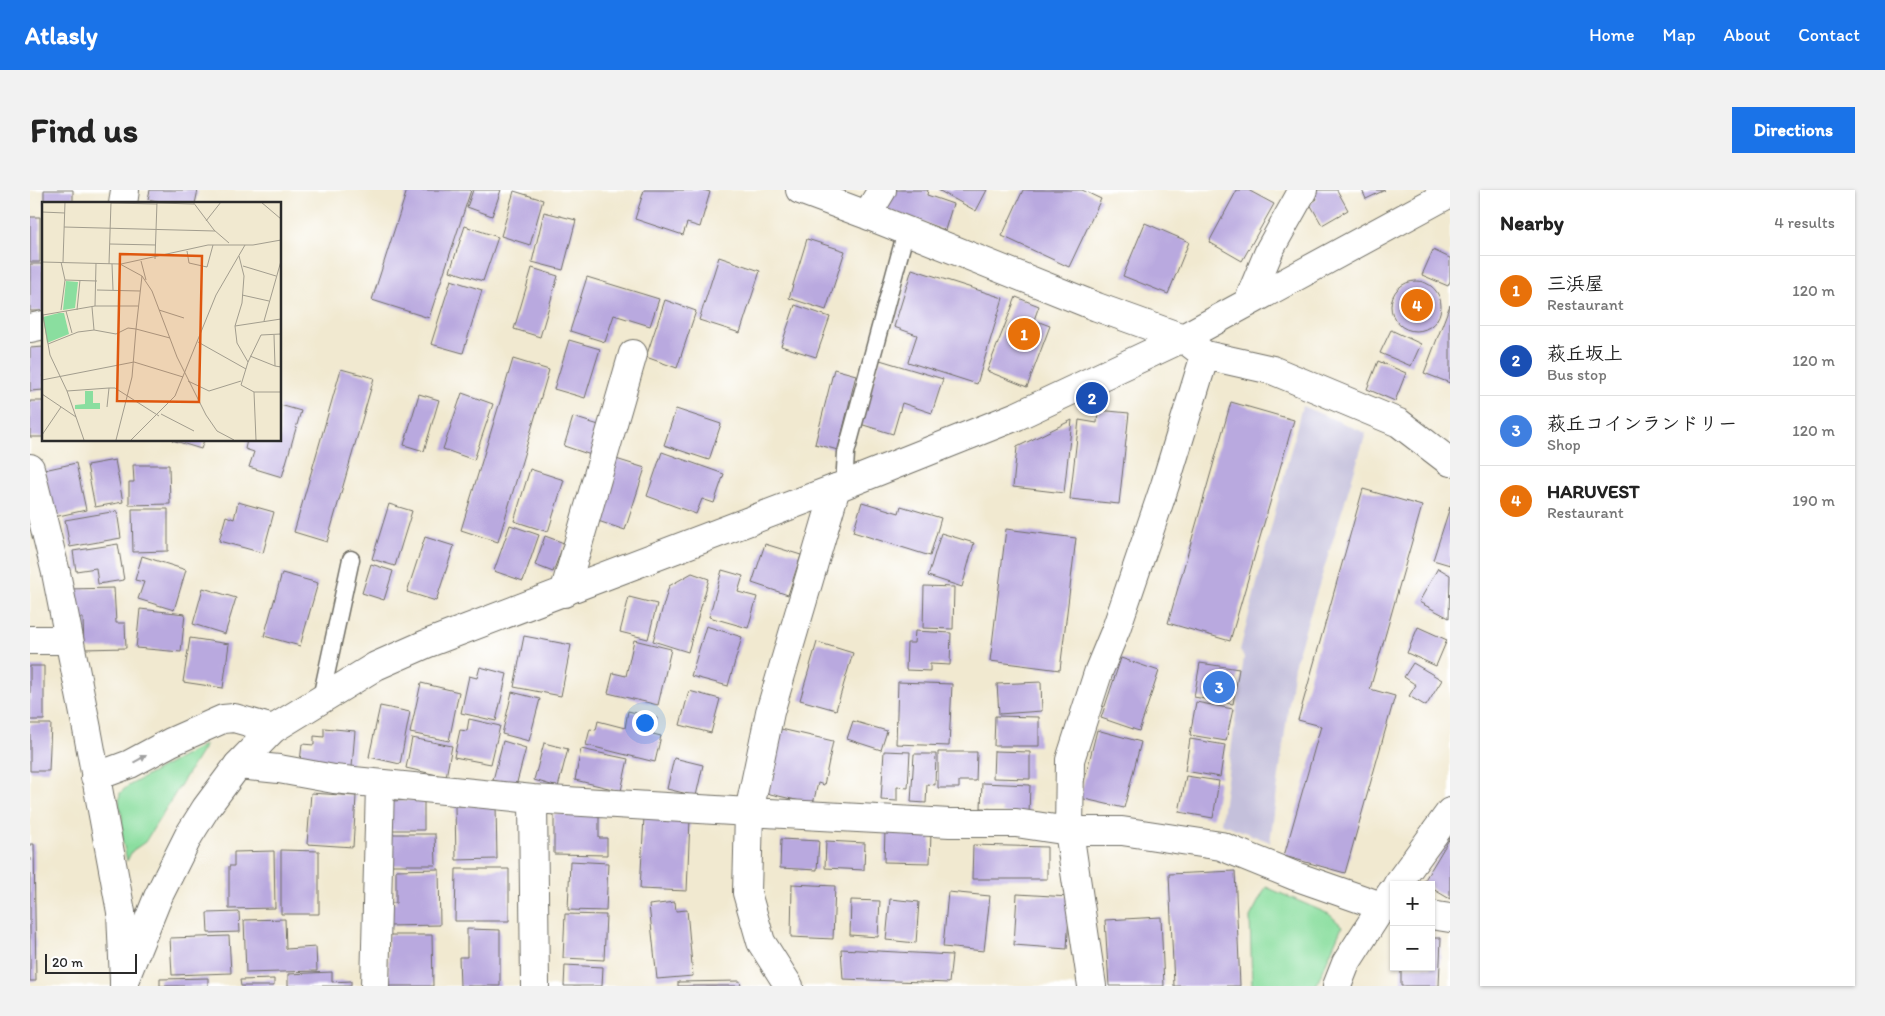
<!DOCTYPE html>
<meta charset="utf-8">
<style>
:root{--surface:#fff;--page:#f2f2f2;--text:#222;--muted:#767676;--line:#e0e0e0;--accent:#1a73e8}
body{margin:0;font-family:Itim,"Klee One",sans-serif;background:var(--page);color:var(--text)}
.controls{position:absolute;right:15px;bottom:15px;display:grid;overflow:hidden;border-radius:0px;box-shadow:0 1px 4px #0004}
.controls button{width:45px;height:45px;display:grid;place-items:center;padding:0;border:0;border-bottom:1px solid var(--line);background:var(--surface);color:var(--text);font:25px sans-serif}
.scale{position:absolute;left:15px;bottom:12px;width:92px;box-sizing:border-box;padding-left:5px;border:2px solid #2b2b2b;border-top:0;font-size:14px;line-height:18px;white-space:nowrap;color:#2b2b2b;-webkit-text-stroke:4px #fff;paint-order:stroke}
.you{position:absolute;left:614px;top:532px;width:18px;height:18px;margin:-12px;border:4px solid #fff;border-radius:50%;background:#1a73e8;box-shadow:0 0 0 8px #1a73e833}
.badge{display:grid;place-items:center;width:32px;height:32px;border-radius:50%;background:var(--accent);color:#fff;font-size:16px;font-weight:700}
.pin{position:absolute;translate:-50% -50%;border:2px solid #fff;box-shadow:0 1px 5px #0006}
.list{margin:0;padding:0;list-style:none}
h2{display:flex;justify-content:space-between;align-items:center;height:65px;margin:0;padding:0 20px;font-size:21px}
h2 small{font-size:16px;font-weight:400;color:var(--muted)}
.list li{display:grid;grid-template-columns:32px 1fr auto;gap:15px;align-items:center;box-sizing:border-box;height:70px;padding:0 20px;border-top:1px solid var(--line)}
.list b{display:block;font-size:19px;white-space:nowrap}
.list p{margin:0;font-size:16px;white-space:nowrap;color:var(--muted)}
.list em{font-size:16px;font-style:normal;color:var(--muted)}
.map{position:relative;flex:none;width:1420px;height:796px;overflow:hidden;border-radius:0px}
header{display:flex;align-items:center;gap:30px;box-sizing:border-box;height:70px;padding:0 25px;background:var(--accent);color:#fff}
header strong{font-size:24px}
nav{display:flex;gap:28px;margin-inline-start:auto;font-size:18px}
.intro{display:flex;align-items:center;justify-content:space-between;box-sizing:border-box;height:120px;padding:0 30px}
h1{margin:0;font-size:35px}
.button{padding:12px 22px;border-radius:0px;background:var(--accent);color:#fff;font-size:18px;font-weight:700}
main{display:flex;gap:30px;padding:0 30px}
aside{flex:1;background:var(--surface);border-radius:0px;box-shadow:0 1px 4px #0004}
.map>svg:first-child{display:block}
.industrial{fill:#c4c0db}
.green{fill:#8ade9f;stroke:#5a8465}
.building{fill:#b9a9df}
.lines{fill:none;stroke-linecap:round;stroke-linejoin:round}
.service-casing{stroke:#706e65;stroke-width:19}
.minor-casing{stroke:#706e65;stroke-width:30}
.tertiary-casing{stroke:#706e65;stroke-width:30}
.service{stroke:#fff;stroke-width:16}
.minor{stroke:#fff;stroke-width:28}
.tertiary{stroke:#fff;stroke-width:28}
.oneway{fill:#a0a0a0}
.inset-road{fill:none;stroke:#a29d8e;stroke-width:1}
.view{fill:#df570e;fill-opacity:0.15;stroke:#df570e;stroke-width:2.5}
.inset-edge{fill:none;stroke:#2b2b2b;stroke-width:2.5}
</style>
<header>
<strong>Atlasly</strong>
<nav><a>Home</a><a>Map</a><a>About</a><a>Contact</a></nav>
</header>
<div class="intro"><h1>Find us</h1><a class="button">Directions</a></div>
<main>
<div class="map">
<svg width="1420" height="796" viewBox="0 0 1420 796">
<rect width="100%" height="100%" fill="#fff"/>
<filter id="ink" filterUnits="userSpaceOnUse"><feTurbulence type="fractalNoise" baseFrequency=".02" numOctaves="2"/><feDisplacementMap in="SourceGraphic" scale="10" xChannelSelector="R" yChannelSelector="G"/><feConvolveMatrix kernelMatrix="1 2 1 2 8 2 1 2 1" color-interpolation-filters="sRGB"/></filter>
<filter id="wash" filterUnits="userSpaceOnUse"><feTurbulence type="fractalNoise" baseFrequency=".0096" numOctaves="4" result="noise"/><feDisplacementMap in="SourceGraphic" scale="20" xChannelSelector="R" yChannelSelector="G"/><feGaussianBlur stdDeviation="1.12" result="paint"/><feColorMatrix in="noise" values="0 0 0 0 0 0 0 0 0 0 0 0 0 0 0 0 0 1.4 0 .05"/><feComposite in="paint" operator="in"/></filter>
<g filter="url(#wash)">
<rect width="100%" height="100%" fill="#f1e9d0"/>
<path class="industrial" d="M1272,216L1336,243L1264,476L1240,652L1191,633L1214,467L1210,460Z"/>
<path class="green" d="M176,554L115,652L102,661L97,671L92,648V627L89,613L90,603L98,596Z
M1236,697L1299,724L1312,736L1286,796H1222L1220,727Z"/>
<g id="blocks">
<path class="building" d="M14,0H43V14H14Z
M120,0H168L165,14H140L118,9Z
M377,0H441L399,128L342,110Z
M443,0H471L462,26L437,17Z
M614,0H673L680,2L670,37L657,33L653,45L605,29Z
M858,0H898L897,5L923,14L915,40L852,18Z
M908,0H957L946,21Z
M993,0H1052L1071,9L1039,77L972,46Z
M1207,0H1218L1244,14L1212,71L1179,52Z
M1282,0H1307L1318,20L1292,35L1280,14L1287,9Z
M1332,0H1355L1336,9Z
M484,1L513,10L500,55L471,46Z
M514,22L546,30L533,80L502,72Z
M0,27H10V72H0Z
M1115,33L1159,52L1138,104L1093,86Z
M435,36L468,47L453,91L420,81Z
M777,49L815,61L796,120L759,108Z
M1403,60L1420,68V91L1418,96L1392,85Z
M689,67L730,81L710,143L669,130Z
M0,74H14V121H0Z
M502,78L528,86L510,147L484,139Z
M882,79L973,108L947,194L878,172L887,145L864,137Z
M557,87L629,109L620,136L584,125L575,152L540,141Z
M421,90L452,100L433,163L401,154Z
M1361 116a25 25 0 1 1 50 0a25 25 0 1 1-50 0Z
M986,107L1009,116L1004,130L1020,136L997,197L957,181Z
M635,110L666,121L647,178L616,167Z
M765,115L800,127L786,167L751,156Z
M1420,115V193L1394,183Z
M1361,140L1391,154L1381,176L1350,163Z
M539,150L570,159L555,208L524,199Z
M14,157V200L0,201V158Z
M483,169L519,180L468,352L431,340Z
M850,170L913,189L902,223L872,213L863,244L830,234Z
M1348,171L1376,183L1365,211L1337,199Z
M311,179L344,188L297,352L264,342Z
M804,179L826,185L808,260L785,254Z
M432,203L463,214L444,270L413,259Z
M389,204L409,210L394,261L374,255Z
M0,211H14V247H0Z
M1201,212L1264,230L1200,451L1138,433Z
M250,215L271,221L252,287L219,277L224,262L215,259L217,250H250Z
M646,219L691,234L679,270L634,255Z
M1068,220L1099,223L1089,314L1040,309L1049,230L1067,233Z
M543,227L572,236L564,266L534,256Z
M1042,230L1034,303L983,297L987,257Z
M142,250H174L171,259Z
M632,262L694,284L684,313L672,309L666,324L617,306Z
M586,269L615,278L595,340L565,330Z
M85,270L93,312L65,317L57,275Z
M46,273L56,320L24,327L14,280Z
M103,275H139L140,314L99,315V292H104Z
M500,279L534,290L518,342L484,331Z
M1333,299L1392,316L1340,499L1365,506L1315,683L1254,666L1291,536L1268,530Z
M208,312L244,322L233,363L189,351L196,326L204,329Z
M832,312L869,323L871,316L911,328L900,366L823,342Z
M359,314L382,321L365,376L342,369Z
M1420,317V375L1403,370Z
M102,319H138V361L103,362Z
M87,321L91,348L40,357L35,330Z
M480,335L509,345L493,391L464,381Z
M976,339L1046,348L1030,480L960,471Z
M911,343L944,353L932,397L898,386Z
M515,346L534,353L523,382L505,375Z
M395,347L424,356L406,411L377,402Z
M88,354L94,390L68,394L66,378L46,381L43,361Z
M735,354L771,365L758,405L722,393Z
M112,366L156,380L144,420L108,409L114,392L105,390Z
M341,374L363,381L354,410L332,403Z
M1408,378L1420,385L1419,428L1389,412Z
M692,380L713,386L708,402L727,407L718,438L679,427Z
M252,383L288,393L270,456L234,446Z
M662,383L679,389L658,462L623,451L639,396Z
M894,396L924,397L923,439L893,438Z
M84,398L86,433H95L96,458L54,459L53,428H40L38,399Z
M173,398L206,408L195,444L163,434Z
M599,407L627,414L618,449L590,442Z
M110,419L155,424L151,462L106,458Z
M676,436L712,447L698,496L661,486Z
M1388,437L1417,450L1406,476L1377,463Z
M885,441L921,443L920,475L900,474V481L876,480L877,453H884Z
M494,446L541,455L531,506L484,497Z
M160,448L199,454L193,498L153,492Z
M604,450L641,459L628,515L578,503L583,483L596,486Z
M787,452L823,463L806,520L770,510Z
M1091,468L1129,481L1109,541L1071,528Z
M1170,473L1209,479L1203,514L1164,507Z
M1383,473L1412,490L1396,516L1379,506L1386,495L1374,487Z
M0,476H14V530H0Z
M450,477L477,484L466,531L431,523L439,486L447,488Z
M868,492L922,494L919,556L866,554Z
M1011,492L1012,521L969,524L967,494Z
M391,493L429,502L419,551L380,543Z
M659,501L690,509L681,543L650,535Z
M482,502L510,509L499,551L472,544Z
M1166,512L1203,519L1196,551L1160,545Z
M350,516L380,522L370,574L339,567Z
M598,521L627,528L623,544L631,546L625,572L556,555L560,539L566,540L568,531L595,538Z
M965,526L1009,527V556H964Z
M439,529L470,536L461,574L424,567L430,540L437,541Z
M823,531L857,541L851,560L817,549Z
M0,534H21L19,581H0Z
M294,538L325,541L322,577L270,572L272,554L284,555V546L294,547Z
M751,539L803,551L794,595L788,593L783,614L736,603Z
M1067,540L1111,552L1094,618L1050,608Z
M382,548L422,556L416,587L376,578Z
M1160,549L1195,555L1190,587L1155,581Z
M473,551L496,558L486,596L463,590Z
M514,553L538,559L528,597L504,590Z
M551,559L598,569L591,601L545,590Z
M854,561L880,562L878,598L867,597V611L851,610Z
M964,561L1000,562V589L963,588Z
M908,562H947L946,591H929V598H908Z
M884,564H906L905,595L897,594L896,613L881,612Z
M644,568L673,575L666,606L637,599Z
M1156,586L1189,591L1183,628L1149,622Z
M952,593L1000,595L999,624L972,623V619L951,618Z
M281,603L326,606L323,657L277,654Z
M394,610V640H357V611Z
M466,615L467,669L426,670L425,616Z
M524,624H569V648H577V665L524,664Z
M614,627L660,629L657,701L610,699Z
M855,640L901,642L900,673L854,672Z
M360,644H405L406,675H360Z
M1420,648V709L1401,698V695L1393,693Z
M751,649L789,651L787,680L750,678Z
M796,651L835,653L834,680L795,678Z
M0,654H4L6,791H0Z
M943,655L1017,657V689H942Z
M251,660L289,661V724H251Z
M244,661L245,718L199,719V676H204V662Z
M540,671L578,673L576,721L538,720Z
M409,679L410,735L359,736V713H366V680Z
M426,679H479V731H425Z
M1205,681L1210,796H1144L1139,684Z
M762,694L805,696L803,749L761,747Z
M918,702L960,706L954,761L913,757Z
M987,704L1040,707L1037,759L984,755Z
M860,709L889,712L886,753L856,750Z
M821,710L850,711L848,747L820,745Z
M645,712L646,721L657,720L663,786L627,789L619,715Z
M209,722L210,742L178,743L177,723Z
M535,724L576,725L574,770L533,768Z
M1131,727L1134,796H1079L1075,730Z
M255,729L256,759L286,757L287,781L216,783L214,730Z
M437,739L470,740V796H430L429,767H437Z
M358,745H402L403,796H359Z
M199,746L201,783L142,785L140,748Z
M1401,748H1411L1409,796H1371V777H1401Z
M811,759L922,765L919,793L813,789Z
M535,775L573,777L572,796H534Z
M302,782V792L321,791V796H258V784Z
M178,788V796H130V789Z
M244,789V796H211L210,790Z
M710,791L711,796H648V792Z"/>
</g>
</g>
<g filter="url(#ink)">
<use href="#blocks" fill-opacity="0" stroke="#706e65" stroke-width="1"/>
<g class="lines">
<defs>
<path id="service" d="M814,295L816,263L876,41
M291,508L321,369"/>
<path id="minor" d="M770,0L837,25L1067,117L1153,148L1175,165L1242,180L1369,233L1420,272
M93,14L95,0
M837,25L852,0
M1218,112L1240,59L1273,0
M0,138L14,135
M0,278L26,383L57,539L91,722L94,791
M534,403L603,164
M208,575L249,579L304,589L503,609L719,622L740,522L806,298
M65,587L100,574L141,552L193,529L204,528L243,539
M503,609L505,796
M1367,695L1420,622
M1401,725L1420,728
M345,796L350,594
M759,796L731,752L717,703L719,622L920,633H986L1039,641H1092L1191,656L1265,686L1351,716L1364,718
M1062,796L1039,641L1040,570L1069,480L1086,439L1135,295L1175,165
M1307,796L1316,773L1361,703"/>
<path id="tertiary" d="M0,450H38
M94,796V791L128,707L159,645L176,618L208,575L243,539L346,476L396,454L814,295L987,226L1153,148L1420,3"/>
</defs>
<use href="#service" class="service-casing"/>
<use href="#minor" class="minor-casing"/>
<use href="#tertiary" class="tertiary-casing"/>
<use href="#service" class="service"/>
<use href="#minor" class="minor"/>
<use href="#tertiary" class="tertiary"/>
</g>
<defs><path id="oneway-solid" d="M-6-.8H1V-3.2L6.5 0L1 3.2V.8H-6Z" transform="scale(1.25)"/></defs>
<use class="oneway" href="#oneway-solid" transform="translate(110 569) rotate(-29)"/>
</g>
<g transform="translate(12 12)">
<rect width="239" height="239" fill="#f1e9d0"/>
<path d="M24,79L36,80L33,106L21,108ZM17,111H22L27,132L5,141L1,115ZM43,189H51V201H58V207H33V203L43,202Z" fill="#8ade9f"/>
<path class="inset-road" d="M151,0L172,28L187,41M219,0L239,17M69,1L115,2M115,1L152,2M0,10L23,11M164,19L179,0M22,25L173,29M68,42L114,43M145,49L147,61L165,65L171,43M197,54L202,74L200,101L193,124L239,117M113,57L115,0M99,59L104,78M0,60L78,62L100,74L110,89L135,155L164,213L175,229L192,238M21,60L23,0M67,62L69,0M70,62L71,88M79,62L166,43H211L239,38M201,64L234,74M100,74L94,127L128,136M23,78L55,79M55,88L98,89M200,93L227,99M53,104L54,61M50,105L52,128M0,108L8,153L25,189L42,238M19,108L23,78L19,60M35,108L38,78M117,108L142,116M24,109L30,131M1,113L53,104H96M222,119L239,59M193,124L195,141L206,160L199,183L212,190L214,238M232,133L233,164L239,165M156,140L204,167M6,142L36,130L52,128L74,132L86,126L94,127L90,175L74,238M208,154L233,164M206,160L219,133L239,132M0,178L92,160L141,175M146,179L167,189L199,179M25,189L67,186M212,190H239M0,192L34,215M65,205L67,186H73L117,214M119,212L152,229M0,233L19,205M89,238L133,194L174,93L203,43"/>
<path class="view" d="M78,52L160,54L157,200L75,199Z"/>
<rect width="239" height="239" class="inset-edge"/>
</g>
</svg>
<div class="controls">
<button>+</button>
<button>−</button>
</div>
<div class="scale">20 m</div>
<div class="you"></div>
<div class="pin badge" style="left:994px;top:144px;background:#e8710a">1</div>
<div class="pin badge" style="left:1062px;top:208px;background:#1a4fb4">2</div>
<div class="pin badge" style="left:1189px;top:497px;background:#3f7fe0">3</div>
<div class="pin badge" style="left:1387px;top:115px;background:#e8710a">4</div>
</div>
<aside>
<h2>Nearby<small>4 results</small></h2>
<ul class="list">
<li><span class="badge" style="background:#e8710a">1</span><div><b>三浜屋</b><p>Restaurant</p></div><em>120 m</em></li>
<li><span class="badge" style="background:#1a4fb4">2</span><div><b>萩丘坂上</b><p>Bus stop</p></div><em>120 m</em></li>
<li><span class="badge" style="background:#3f7fe0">3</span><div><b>萩丘コインランドリー</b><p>Shop</p></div><em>120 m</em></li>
<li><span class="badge" style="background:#e8710a">4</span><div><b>HARUVEST</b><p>Restaurant</p></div><em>190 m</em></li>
</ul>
</aside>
</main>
